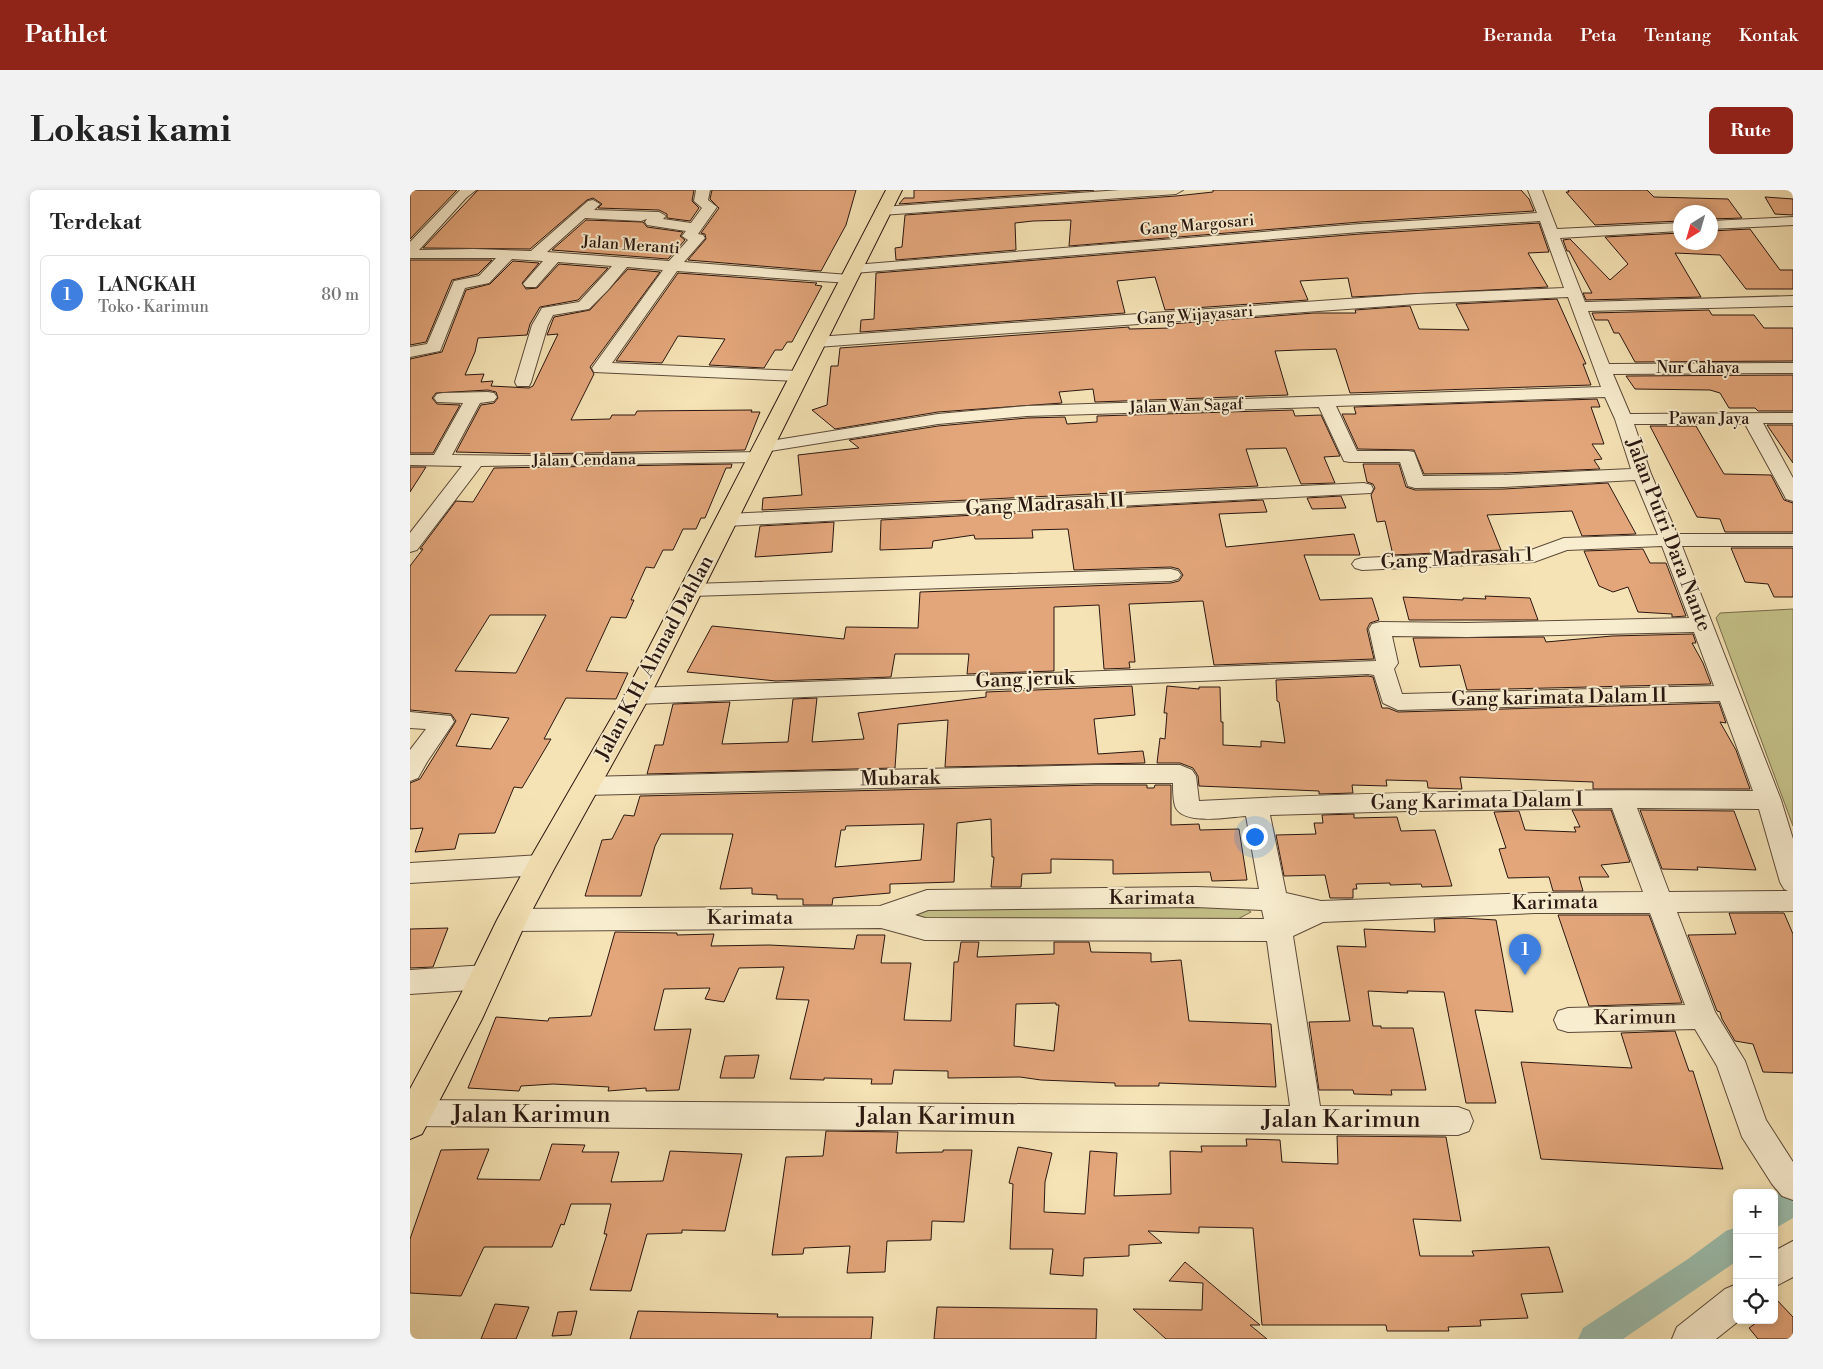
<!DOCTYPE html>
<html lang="id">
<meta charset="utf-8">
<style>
:root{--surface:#fff;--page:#f2f2f2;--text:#222;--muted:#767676;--line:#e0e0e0;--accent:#8f2418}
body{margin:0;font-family:"Libre Bodoni",serif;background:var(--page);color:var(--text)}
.controls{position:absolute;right:15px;bottom:15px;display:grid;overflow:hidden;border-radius:8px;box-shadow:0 2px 8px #0003}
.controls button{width:45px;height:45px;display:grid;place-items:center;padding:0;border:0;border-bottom:1px solid var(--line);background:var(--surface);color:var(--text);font:25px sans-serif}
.compass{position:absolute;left:1263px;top:15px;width:45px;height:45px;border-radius:50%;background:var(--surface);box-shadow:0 2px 8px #0003;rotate:217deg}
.you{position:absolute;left:844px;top:646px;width:18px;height:18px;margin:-12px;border:4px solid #fff;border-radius:50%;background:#1a73e8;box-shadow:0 0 0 8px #1a73e833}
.badge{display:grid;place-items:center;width:32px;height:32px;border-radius:50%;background:var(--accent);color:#fff;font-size:16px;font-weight:700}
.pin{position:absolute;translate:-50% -41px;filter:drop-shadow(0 1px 2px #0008)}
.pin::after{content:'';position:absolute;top:26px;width:18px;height:15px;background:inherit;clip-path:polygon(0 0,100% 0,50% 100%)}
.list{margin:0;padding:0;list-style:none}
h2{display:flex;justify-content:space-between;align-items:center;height:65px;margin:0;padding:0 20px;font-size:21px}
h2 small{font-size:16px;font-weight:400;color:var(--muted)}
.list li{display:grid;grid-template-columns:32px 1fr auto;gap:15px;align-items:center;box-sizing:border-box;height:80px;margin:0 10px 10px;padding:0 10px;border:1px solid var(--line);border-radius:8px}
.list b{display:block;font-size:19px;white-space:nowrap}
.list p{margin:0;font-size:16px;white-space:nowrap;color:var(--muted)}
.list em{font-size:16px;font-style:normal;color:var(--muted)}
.icon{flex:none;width:28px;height:28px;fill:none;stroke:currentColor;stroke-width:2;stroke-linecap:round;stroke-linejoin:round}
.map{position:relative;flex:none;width:1383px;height:1149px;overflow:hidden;border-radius:8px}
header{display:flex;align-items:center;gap:30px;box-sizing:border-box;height:70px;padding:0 25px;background:var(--accent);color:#fff}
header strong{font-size:24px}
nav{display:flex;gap:28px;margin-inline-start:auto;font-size:18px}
.intro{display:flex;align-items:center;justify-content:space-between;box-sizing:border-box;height:120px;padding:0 30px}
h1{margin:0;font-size:35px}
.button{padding:12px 22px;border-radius:8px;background:var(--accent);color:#fff;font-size:18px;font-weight:700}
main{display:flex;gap:30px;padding:0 30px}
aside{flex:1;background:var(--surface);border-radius:8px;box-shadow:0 2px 8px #0003}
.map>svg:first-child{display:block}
.green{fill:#c4c188;stroke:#776c4c}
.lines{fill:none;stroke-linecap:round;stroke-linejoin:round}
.canal{fill:#9cbeae;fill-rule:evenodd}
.building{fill:#e3a67b;stroke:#2a1710;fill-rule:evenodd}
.minor-casing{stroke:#5d4a39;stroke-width:2}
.major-casing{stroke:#2a1710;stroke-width:2}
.minor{fill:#f8edcf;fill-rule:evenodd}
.major{fill:#f5e3b5;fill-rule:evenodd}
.labels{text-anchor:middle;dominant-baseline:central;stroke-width:4;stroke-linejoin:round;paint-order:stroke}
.far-street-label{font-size:16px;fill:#2a1710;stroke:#f8edcf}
.street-label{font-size:20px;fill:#2a1710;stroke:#f8edcf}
.near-street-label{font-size:24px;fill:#2a1710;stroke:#f8edcf}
</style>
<header>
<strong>Pathlet</strong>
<nav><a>Beranda</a><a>Peta</a><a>Tentang</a><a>Kontak</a></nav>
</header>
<div class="intro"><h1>Lokasi kami</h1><a class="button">Rute</a></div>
<main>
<aside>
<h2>Terdekat<small></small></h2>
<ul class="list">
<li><span class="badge" style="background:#3f7fe0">1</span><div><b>LANGKAH</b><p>Toko · Karimun</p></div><em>80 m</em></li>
</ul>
</aside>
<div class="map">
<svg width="1383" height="1149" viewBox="0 0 1383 1149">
<rect width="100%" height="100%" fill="#f5e3b5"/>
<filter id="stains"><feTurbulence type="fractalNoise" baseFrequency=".004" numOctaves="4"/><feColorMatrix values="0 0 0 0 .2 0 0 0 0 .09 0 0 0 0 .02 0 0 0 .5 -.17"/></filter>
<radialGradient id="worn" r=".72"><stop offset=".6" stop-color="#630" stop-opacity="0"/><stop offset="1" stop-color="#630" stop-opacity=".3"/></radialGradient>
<path class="green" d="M1383,419V636L1306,428L1310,423Z
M826,712L841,722L826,730L522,734L500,726L523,716Z"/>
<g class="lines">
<path class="canal" d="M1383,996V1028L1364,1039V1006Z
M1327,1037V1071L1213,1149H1168L1173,1138L1278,1069L1316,1041Z"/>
</g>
<path class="building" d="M0,0H47L0,49Z
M68,0H284L282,11L289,18L280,31L257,28V24L249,20L188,18L192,14L183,8L177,10L120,59L13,58Z
M302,0H446L436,35L411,81L278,70L296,49L295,44L291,43L309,18L300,9Z
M504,0H684L489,14L494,8H504Z
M803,0H1111L1119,9L1124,21L950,32L659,56L661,30L623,31L605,33L606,60L486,70L485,58L492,57L495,25L766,6L803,2Z
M1158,0H1237L1244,7L1318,9L1332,28L1300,29V22H1270V31L1185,35L1156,2H1159Z
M1355,7L1383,9V25L1365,24Z
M176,30L233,32L237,37L273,42L270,46L275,50L258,69L142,60Z
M1129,33L1139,62L1118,63L1138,97L942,107L938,88L890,91L898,110L755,120L745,87L707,91L715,123L450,142L451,130L464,129L466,83L950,44Z
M1340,39L1370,80H1383V99H1336L1310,65L1265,63L1291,107L1176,110L1173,103H1182L1159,61H1157L1153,50L1160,49L1200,90L1218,74L1195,47L1270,43V52H1300V41Z
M0,70H82L68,84L42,90L16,152L0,155Z
M103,71L129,73L112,93L116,99L127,98L149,74L198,78L168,110L130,117L120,134L117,145L68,148L65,162L55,185L74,184L71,192L83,191L81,196L119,198L123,196L148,144L137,145L144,127L180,120L218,79L250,82L180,177L184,184L161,230L200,229L202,225H225L227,221L342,220L341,222H350L335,260L126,264L46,262L71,215L84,213L88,208L86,202L78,200L26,203L22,208L27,214L50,215L23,263H0V169L32,162L56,100L80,94Z
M268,83L407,93L405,95L412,96L382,152H377L372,160H365L354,178L299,175L315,149L268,146L252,173L206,171Z
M1147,109L1176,174H1173L1181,195L940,203L926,159L889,160L865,161L878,205L685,212L683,199L649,202L652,213L528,222L425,239L402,220L417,215L421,176H428L430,158L719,137V139L761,138L760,134L904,123H946L945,120L1000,116L1009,139L1059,140L1046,114Z
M1299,120L1302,125H1344L1354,138H1383V171L1225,172L1209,143H1204L1198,130H1185L1182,123Z
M1383,185V221H1348L1345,218H1319L1310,203L1300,200L1225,199L1216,186Z
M1187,209L1190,217H1181L1194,254H1182L1192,269L1184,270L1190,279L1094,283L1014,284L1004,260L948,259L932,224H946L944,217Z
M883,220L885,226L911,225L930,266L914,267L925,293L891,294L876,258L836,259L848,296L352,320L353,308L392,305L388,265L449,258L439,250L528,236L617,228L655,227L657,234L687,232V226Z
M1357,235H1383V273Z
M1240,236H1286L1314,284L1361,285L1374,310L1383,313V342H1315L1310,329L1287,327Z
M322,274L321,278H316L295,328H291L286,339H273L263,360H253L244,378L236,377L221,410H224L216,428L201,427L176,481L218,483L206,509L156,508L134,549H141L112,598L104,597L85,643L49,644L45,659L5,662L13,638L0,639V593L10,589L46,531L41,524L0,520V376L13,359H10L46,311L63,312L84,278ZM80,425H136L106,483L45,481ZM61,524L99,528L81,559L46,556Z
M953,274H989L996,297L1005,300L1094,299L1198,293L1226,344L1172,346L1162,321L1077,325L1091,360L983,365L975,331L967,332L961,305L965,298L963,294L957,292Z
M0,277H16L0,302Z
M931,306L936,318L902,319L897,308Z
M853,310L857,322L809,324L816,357L944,344L950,365H894L910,410L962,408L969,430L960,433L957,439L964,469L804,475L793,411L719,414L725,472H719L720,478L694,479L689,415L644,417V481L557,484L559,464H485L481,487L366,491L277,482L302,436L434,449L436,437L508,438L510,402L761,393L769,391L773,385L769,379L761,377L664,380L658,339L622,340L623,348L565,349L564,345L523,351L522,358L470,360L471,330Z
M424,332L422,362L345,367L350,336Z
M1321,358H1383V407H1364L1358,394L1335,392Z
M1233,359L1240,373H1256L1276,426L1262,427V424L1228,422L1218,397L1203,402L1189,396L1174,361Z
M1075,406L1120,408L1128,430H999L993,407L1053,410V408L1076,409Z
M1283,444L1286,453H1282L1293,473L1301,494L1057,500L1050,475L1010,477L1003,448L1134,447L1136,452L1202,446Z
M958,486L963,487L972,518H978L988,522L1309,513L1316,533L1310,532L1326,560L1340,599H1183V592L1050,587L1052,599L1018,598L1017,591L976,590L977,596L942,595L943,603L909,604V601L789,596L788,586L783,578L770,573H747L750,548L755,549L757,523H754L757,496L789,499V497H810L811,532H813V555L851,557V551L875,553L869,512L867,511L866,490Z
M722,496L725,525L684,529L688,564L733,561L735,573L535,577L538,530L488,534L485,578L237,584L245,555H253L263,514L320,512L312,554L378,552L383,509L407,508L402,552L454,549L448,523L576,507V502Z
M686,595H737V598H744L745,595H761V635L789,634L790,640L829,639L837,690L802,691L800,682L703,684V670L641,669V683L612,684L611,697H581L584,667H582L581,629L547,633L544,692L480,694V703L423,708L422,715H393V709H367V705L342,704V698L310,699L323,644H251L245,656L231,706H175L192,650L202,649L214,625L224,626L230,606ZM514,634L511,670L425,677L431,640H435L436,636Z
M1162,620H1201L1220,672L1191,675L1199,687H1169L1173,701H1143L1139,687L1098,688L1089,659L1096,658L1084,622L1109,621L1115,640L1166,642L1164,637H1170Z
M1230,620L1324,621L1346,680L1287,677L1288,680L1252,679Z
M944,624V628L987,627L991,641L1025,640L1042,696L1012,697L1011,694L980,695V693L946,694L947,699H943V708H920L915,685L874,686L866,645L906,644L904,633H913L912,625Z
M1319,723H1374L1383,744V883L1353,882L1343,854L1325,851L1312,829L1310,822L1307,821L1278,745L1326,744Z
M1148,725H1239L1272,813L1179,816Z
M1053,728L1086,730L1103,822L1065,820L1086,913H1056L1034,802L997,801L998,803L958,801L963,836H971V838H1003L1016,900H981L982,905L944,904L943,900H909L899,832L940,831L927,756L956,757L954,739L1025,742L1024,729Z
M38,738L23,777L0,778V739Z
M205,742L267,743V745L304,744L301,756L359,755L444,759L447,745H475L471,773H501L494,830L541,831L544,772H548L551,752H569L567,767L644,764V752H679L681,762L741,763V772L771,770L779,831L861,834L866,897L749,893V896H705V893L631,890L610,887L538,888V881L484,880L482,894H461L462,889L414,888V890L380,889L399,810L366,809L374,777L329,778L314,812L295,809L300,798L254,799L244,840L281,839L269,900L236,901V898L198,901L199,897L143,894L111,896L109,901L58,898L86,827L138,831L139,828L181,826ZM646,813V815H649L644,861L604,856L606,814Z
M1265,841L1279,881H1283L1313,979L1131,969L1111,872L1222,878L1211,843Z
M349,865L344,888H310L315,866Z
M416,941L488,942L486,963L533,962V960H562L554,1032L522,1031L521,1050L477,1051L475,1082L437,1083L440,1056L394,1058L393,1064L362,1065L376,967L413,966Z
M927,946L1036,947L1051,1031L1003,1029L1010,1066H1064L1062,1061L1139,1057L1153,1102L1111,1104L1118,1128L1070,1130L1071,1136L1038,1137L1039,1141H977L976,1135H852L843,1038L789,1037V1043L738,1041L752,1053L719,1055V1066L674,1068L673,1086L640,1084L643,1059H600L603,994L599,993L608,957L642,963L635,992L634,1022L675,1024L680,961L707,963L704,1006L761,1004L760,961L792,962L791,956H837L836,949L870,950L872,972L928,974Z
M142,954L175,955L172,962H209L201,992L253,991L260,961L332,964L315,1041L272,1040V1043L237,1044L221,1101L180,1100L197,1044H194L201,1014H161L154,1035L151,1034L142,1057H74L51,1106L0,1103V1049L31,960L79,959L67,989L130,990Z
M775,1072L850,1135H840L857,1149H756L723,1119L792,1120L793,1093L759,1091Z
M1364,1107L1383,1127V1149H1348L1339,1138L1350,1130H1364Z
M85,1114L119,1117L106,1149H71Z
M527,1117L687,1119L686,1149H524Z
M167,1121L161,1145L142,1146L148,1122Z
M228,1121L368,1124L367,1127H463L461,1149H220Z"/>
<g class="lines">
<defs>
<path id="minor" d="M50,0H66L56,8L9,60L64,59L121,61L178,11L183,10L190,14L184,20L249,22L256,26L253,29L281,33L292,18L284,11L286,0H300L298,10L307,17L288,44L293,45L295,48L274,72L439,85L444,86L446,89L444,92L439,93L267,81L202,173L389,181L395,182L397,186L395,190L389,191L184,182L182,178L253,80L217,77L198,100L179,119L143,125L138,135L121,192L119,196H107L105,192L122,135L132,118L169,112L202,76L148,72L126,97H116L113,94L133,71L102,69L79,93L55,98L30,161L0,167V157L17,154L44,91L69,86L86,68H0V52ZM175,28L231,31L237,29L235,32L237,35L276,41L272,46L278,50L259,71L137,62Z
M710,0H773L766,4L472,25L465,21L472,17Z
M1118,0H1132L1147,39L1270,33V41L1150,48L1175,112L1383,106V116L1178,121L1199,174L1383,173V183L1203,184L1220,224L1383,223V233H1353L1383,288V311L1376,309L1374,305L1335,234H1224L1241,284L1267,344H1383V356H1272L1371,610L1383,649V721L1267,722L1305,822L1335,871L1356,930L1383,972V1010L1372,1006L1362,994L1332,947L1307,876L1285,839L1158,842L1148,839L1144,830L1148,821L1158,818L1275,815L1240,723H1125L913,732L883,746L910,916L1048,917L1059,921L1063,931L1059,941L1048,945L0,936V912L4,910L880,916L857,751L515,750L471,738L102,741L93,738L89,730L93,722L102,719L470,716L517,700L786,697L849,699L836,626C819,627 772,636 765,616C763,609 763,600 763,593H686L175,605L166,602L163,596L166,590L175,587L686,575H770L782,580L786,586L789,611C973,601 1158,599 1343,601L1310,511L988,520L973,513L964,485L958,484L227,514L219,511L216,506L219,501L227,498L966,471L959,439L962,434L970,432L1057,433L1279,428L1252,356L1157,360L1124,372L952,380L945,378L942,374L945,370L952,368L1121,360L1154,348L1248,345L1225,290L1094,297L1005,298L998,296L990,272H940L934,271L909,217L617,226L528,234L354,262L348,261L345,257L348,253L354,252L528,224L617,216L1191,197L1158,107L1007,114L407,157L401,155L399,152L401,149L407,147L1007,104L1154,98L1130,31L950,42L444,83L439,82L437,79L439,76L444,75L950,34L1127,23ZM1195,207L1205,229L1221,279L1094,285L1013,286L1004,262L998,261H947L926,216ZM1284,442L1304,496L992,504L984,479L988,473L982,446L1057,447ZM1202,618L1233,702L1125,703L911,711L876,703L860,625L999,621ZM1227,618L1349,619L1370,692L1374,699L1378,701L1259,702ZM786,717L852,720L854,729L515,728L505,725L518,720Z
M1383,27V35L1300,39V31Z
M78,202L84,203L87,207L84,211L70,213L42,265L126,266L349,262L355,263L358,267L355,271L349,272L71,276L7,360L0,362V343L52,276L0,275V265H24L53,213L27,212L24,208L27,204L33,203Z
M954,293L961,295L963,299L961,303L317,336L310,334L307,330L310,326L317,324Z
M761,379L768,381L771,385L768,389L761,391L281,406L274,405L271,400L274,395L281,394Z
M0,522L41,526L44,532L17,572L8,588L0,591V560L16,539L0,538Z
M131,665L140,668L144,675L140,682L131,685L0,693V673Z
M76,775L86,779L90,787L86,795L76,799L0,804V780Z
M1383,1051V1087L1364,1097V1061Z
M1327,1094V1130H1330L1306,1149H1262L1267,1137L1315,1099Z"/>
<path id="major" d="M476,0H492L240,506L144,679L117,730L72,829L12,944L0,949V899L48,810L87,730L121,667L214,506Z"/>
</defs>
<use href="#minor" class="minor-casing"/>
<use href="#major" class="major-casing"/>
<use href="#minor" class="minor"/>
<use href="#major" class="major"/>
</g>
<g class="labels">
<g class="far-street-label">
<text transform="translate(787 35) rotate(-5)">Gang Margosari</text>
<text transform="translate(221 55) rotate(4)">Jalan Meranti</text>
<text transform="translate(785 125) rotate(-4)">Gang Wijayasari</text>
<text x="1288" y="178">Nur Cahaya</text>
<text transform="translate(776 216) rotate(-2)">Jalan Wan Sagaf</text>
<text x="1299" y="229">Pawan Jaya</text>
<text transform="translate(174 270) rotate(-1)">Jalan Cendana</text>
</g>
<g class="street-label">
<text transform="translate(635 315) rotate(-3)">Gang Madrasah II</text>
<text transform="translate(1258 345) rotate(69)">Jalan Putri Dara Nante</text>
<text transform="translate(1047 369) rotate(-3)">Gang Madrasah 1</text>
<text transform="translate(245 468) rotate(-62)">Jalan K.H. Ahmad Dahlan</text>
<text transform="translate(615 490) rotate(-2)">Gang jeruk</text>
<text transform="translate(1149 508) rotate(-1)">Gang karimata Dalam II</text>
<text transform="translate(490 589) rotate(-1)">Mubarak</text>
<text transform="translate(1067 612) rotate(-1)">Gang Karimata Dalam I</text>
<text x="742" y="708">Karimata</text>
<text transform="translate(1145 713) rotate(-1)">Karimata</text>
<text x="340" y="728">Karimata</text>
<text transform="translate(1225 828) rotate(-1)">Karimun</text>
</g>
<g class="near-street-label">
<text x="121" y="925">Jalan Karimun</text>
<text x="526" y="927">Jalan Karimun</text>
<text x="931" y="930">Jalan Karimun</text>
</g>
</g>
<rect width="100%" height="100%" filter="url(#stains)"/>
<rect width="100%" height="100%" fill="url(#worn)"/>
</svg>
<div class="controls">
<button>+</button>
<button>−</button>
<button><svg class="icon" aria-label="locate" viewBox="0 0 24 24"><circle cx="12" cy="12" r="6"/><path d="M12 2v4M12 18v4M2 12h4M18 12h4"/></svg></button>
</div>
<svg class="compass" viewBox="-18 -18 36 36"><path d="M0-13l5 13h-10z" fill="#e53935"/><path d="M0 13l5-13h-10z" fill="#767676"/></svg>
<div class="you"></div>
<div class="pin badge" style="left:1115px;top:785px;background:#3f7fe0">1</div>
</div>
</main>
